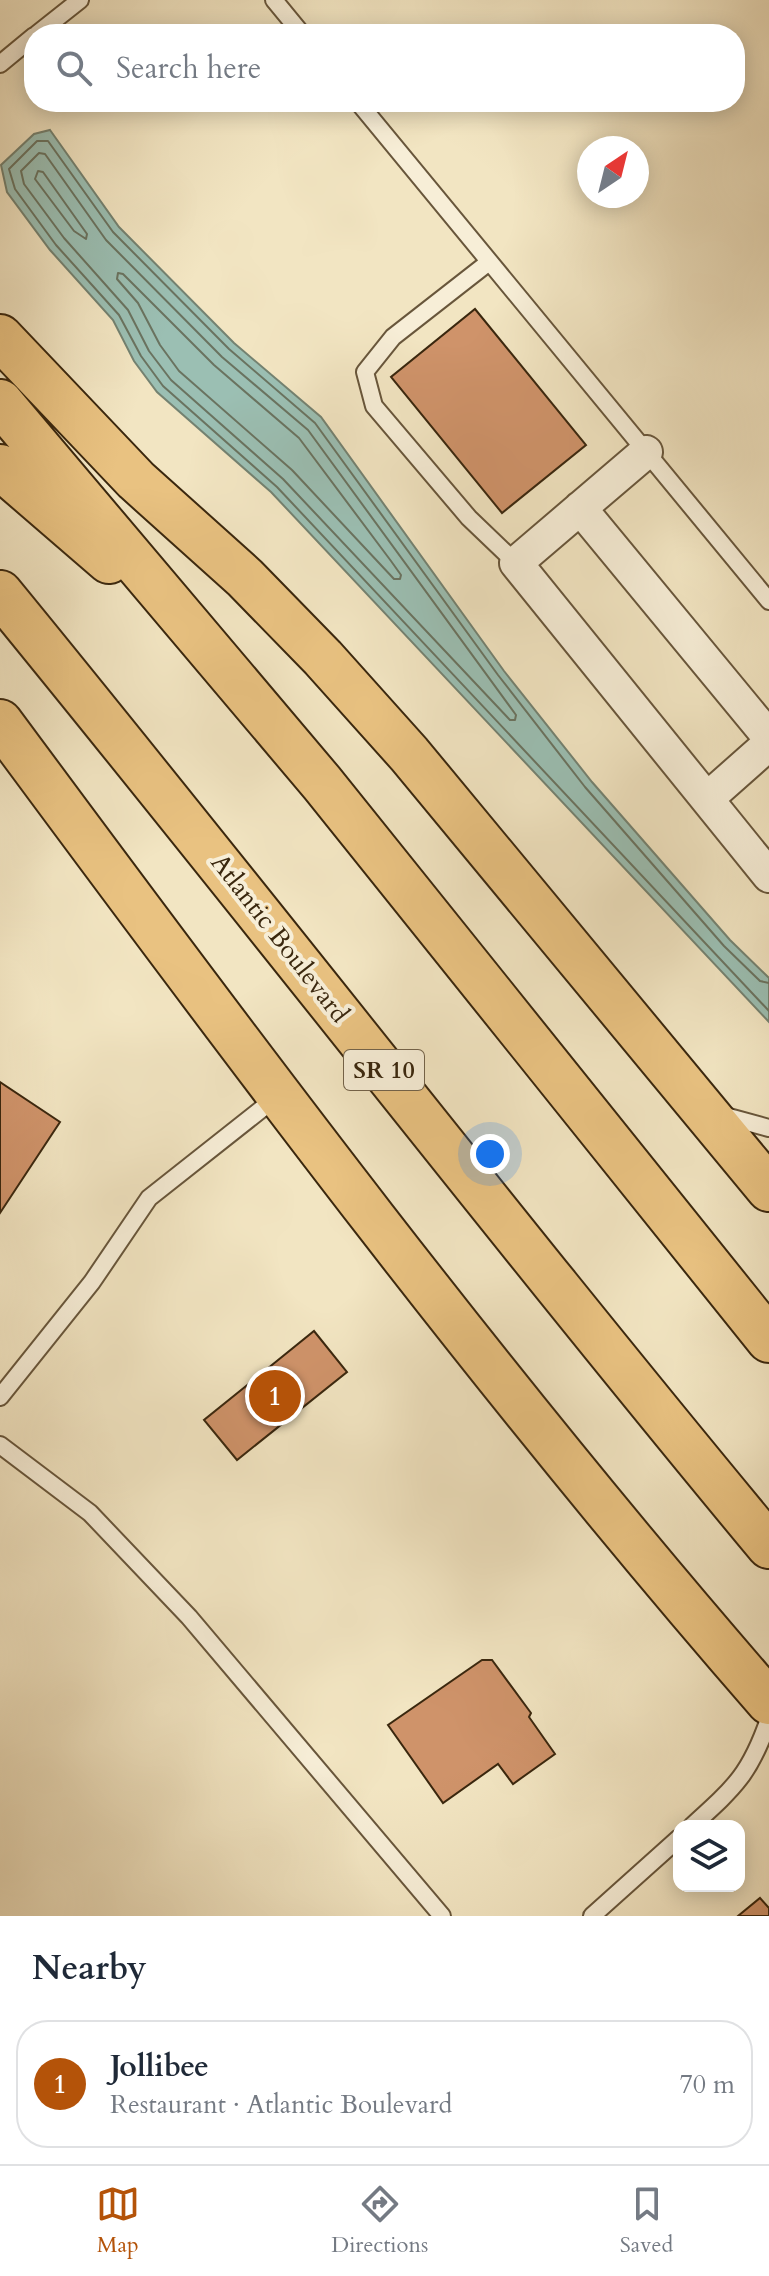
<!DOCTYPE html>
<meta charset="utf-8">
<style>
:root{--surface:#fff;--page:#f6f6f7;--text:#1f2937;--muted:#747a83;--line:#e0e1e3;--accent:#b45309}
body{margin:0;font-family:Cardo,serif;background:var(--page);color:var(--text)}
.controls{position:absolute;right:24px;bottom:24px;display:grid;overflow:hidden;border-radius:16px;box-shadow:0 4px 20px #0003}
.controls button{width:72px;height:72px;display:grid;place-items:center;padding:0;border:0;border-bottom:2px solid var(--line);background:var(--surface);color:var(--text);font:40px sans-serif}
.compass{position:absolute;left:577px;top:136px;width:72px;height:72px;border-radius:50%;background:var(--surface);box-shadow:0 4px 20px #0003;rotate:35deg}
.you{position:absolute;left:490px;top:1154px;width:28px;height:28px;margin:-20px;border:6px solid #fff;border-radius:50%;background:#1a73e8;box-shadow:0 0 0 12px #1a73e833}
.badge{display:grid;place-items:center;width:52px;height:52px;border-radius:50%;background:var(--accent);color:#fff;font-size:26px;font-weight:700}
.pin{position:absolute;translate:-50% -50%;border:4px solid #fff;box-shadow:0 2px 8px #0006}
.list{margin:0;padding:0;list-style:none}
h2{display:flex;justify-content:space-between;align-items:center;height:104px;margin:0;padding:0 32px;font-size:34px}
h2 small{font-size:26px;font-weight:400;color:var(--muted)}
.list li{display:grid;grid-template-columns:52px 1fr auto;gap:24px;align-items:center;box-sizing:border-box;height:128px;margin:0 16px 16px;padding:0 16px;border:2px solid var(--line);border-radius:32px}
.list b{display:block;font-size:30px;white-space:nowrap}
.list p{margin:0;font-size:26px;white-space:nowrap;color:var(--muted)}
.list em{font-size:26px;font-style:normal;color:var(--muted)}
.icon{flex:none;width:44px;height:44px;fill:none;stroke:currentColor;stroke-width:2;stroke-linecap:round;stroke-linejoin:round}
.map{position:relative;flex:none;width:769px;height:1916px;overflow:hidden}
.search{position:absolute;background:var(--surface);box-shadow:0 4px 20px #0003;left:24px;right:24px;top:24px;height:88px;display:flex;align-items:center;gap:20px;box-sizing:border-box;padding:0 28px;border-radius:32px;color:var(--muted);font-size:30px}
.sheet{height:248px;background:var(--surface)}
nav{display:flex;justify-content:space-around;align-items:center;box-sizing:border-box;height:112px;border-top:2px solid var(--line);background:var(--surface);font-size:22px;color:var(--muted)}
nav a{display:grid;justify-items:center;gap:4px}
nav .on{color:var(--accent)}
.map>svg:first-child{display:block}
.water{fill:#9bbfb3;stroke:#748271;stroke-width:2}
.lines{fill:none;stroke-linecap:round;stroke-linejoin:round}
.shore{stroke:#6a7360;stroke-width:2}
.building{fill:#cf936a;stroke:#3a270e;stroke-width:2}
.lane-casing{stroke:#68563b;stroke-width:20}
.street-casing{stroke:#68563b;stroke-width:36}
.highway-casing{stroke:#3a270e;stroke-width:48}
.lane{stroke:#f7eed7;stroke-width:16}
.street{stroke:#f7eed7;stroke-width:32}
.highway{stroke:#e9c281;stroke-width:44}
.labels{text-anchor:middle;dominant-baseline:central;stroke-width:8;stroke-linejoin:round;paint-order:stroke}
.shield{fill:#f7eed7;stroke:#73634a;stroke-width:2}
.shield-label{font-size:24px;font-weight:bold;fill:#3a270e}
.street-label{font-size:26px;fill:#3a270e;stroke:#f7eed7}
</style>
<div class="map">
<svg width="769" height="1916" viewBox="0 0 769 1916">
<rect width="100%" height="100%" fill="#f2e5c2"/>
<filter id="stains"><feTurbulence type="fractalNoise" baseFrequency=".0025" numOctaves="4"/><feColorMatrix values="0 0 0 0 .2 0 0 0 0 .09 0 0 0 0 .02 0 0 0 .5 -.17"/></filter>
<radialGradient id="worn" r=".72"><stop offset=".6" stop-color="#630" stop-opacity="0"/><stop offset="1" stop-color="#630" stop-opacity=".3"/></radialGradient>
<path class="water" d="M50,130L119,227L234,343L321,417L504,671L592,782L730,940L769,978V1022L271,492L157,392L134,361L113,320L50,250L7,192L1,165L34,134Z"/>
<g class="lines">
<path class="shore" d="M39,153L45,154L106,240L222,357L308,430L516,715L515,720H510L283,479L171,380L149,351L128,310L64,238L24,184L21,171Z
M38,171L43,172L87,234L86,239L74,231L35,179Z
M118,273L123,274L214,365L299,438L391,561L401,575L400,579H394L292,470L179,371L160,345L138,303L117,279Z
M769,983L760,981L724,946L585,787L498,675L315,423L229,349L113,232L48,141H37L9,169L15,189L56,245L119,315L141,356L163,386L277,487L769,1011"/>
</g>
<path class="building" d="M475,309L586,445L502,513L391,377Z
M0,1082L60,1122L0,1213Z
M314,1331L347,1372L237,1460L204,1420Z
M482,1660H492L531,1713L529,1717L555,1754L513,1784L498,1764L443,1803L388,1725Z
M760,1898L769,1908V1916H738Z"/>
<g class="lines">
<defs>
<path id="lane" d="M274,0L302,34
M37,34L80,0
M0,64L34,36
M358,102L769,601
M489,262L393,337L365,372L374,406L469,518L516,563
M725,1116L769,1128
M0,1397L92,1282L149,1198L278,1096
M0,1445L90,1513L189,1617L442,1916
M692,1826C735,1787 750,1774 769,1719
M592,1916L679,1838"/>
<path id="street" d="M646,452L516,563L769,876
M580,508L769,737
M708,798L769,744"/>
<path id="highway" d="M0,337L136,480L245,578L323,658L409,754L769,1189
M0,402L322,783L769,1340
M0,467L109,561
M0,593C259,909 508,1232 769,1546
M0,722C247,1056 496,1389 769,1702"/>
</defs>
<use href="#lane" class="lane-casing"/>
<use href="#street" class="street-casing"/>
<use href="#highway" class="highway-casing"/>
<use href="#lane" class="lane"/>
<use href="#street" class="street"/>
<use href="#highway" class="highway"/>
</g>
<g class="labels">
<rect class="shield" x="344" y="1050" width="80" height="40" rx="6"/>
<g class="shield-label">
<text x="384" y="1070">SR 10</text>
</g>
<g class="street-label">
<text transform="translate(280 938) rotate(52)">Atlantic Boulevard</text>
</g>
</g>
<rect width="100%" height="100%" filter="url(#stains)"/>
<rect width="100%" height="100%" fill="url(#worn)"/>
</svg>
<div class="controls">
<button><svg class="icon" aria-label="layers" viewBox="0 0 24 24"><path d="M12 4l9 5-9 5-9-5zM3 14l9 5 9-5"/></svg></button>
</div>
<svg class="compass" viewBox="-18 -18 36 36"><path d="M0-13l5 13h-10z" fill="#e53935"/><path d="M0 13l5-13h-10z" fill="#747a83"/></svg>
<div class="you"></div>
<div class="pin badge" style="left:275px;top:1396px">1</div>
<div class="search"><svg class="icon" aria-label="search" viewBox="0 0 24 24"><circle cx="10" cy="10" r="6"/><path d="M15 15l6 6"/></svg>Search here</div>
</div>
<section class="sheet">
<h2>Nearby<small></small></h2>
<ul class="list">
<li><span class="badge">1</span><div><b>Jollibee</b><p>Restaurant · Atlantic Boulevard</p></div><em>70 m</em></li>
</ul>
</section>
<nav>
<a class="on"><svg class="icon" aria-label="map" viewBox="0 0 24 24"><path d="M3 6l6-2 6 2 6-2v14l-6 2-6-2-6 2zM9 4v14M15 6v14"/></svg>Map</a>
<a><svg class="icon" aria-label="directions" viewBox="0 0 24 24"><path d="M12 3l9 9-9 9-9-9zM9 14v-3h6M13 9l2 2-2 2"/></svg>Directions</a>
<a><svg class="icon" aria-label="saved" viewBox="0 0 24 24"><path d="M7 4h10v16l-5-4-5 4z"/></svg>Saved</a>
</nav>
